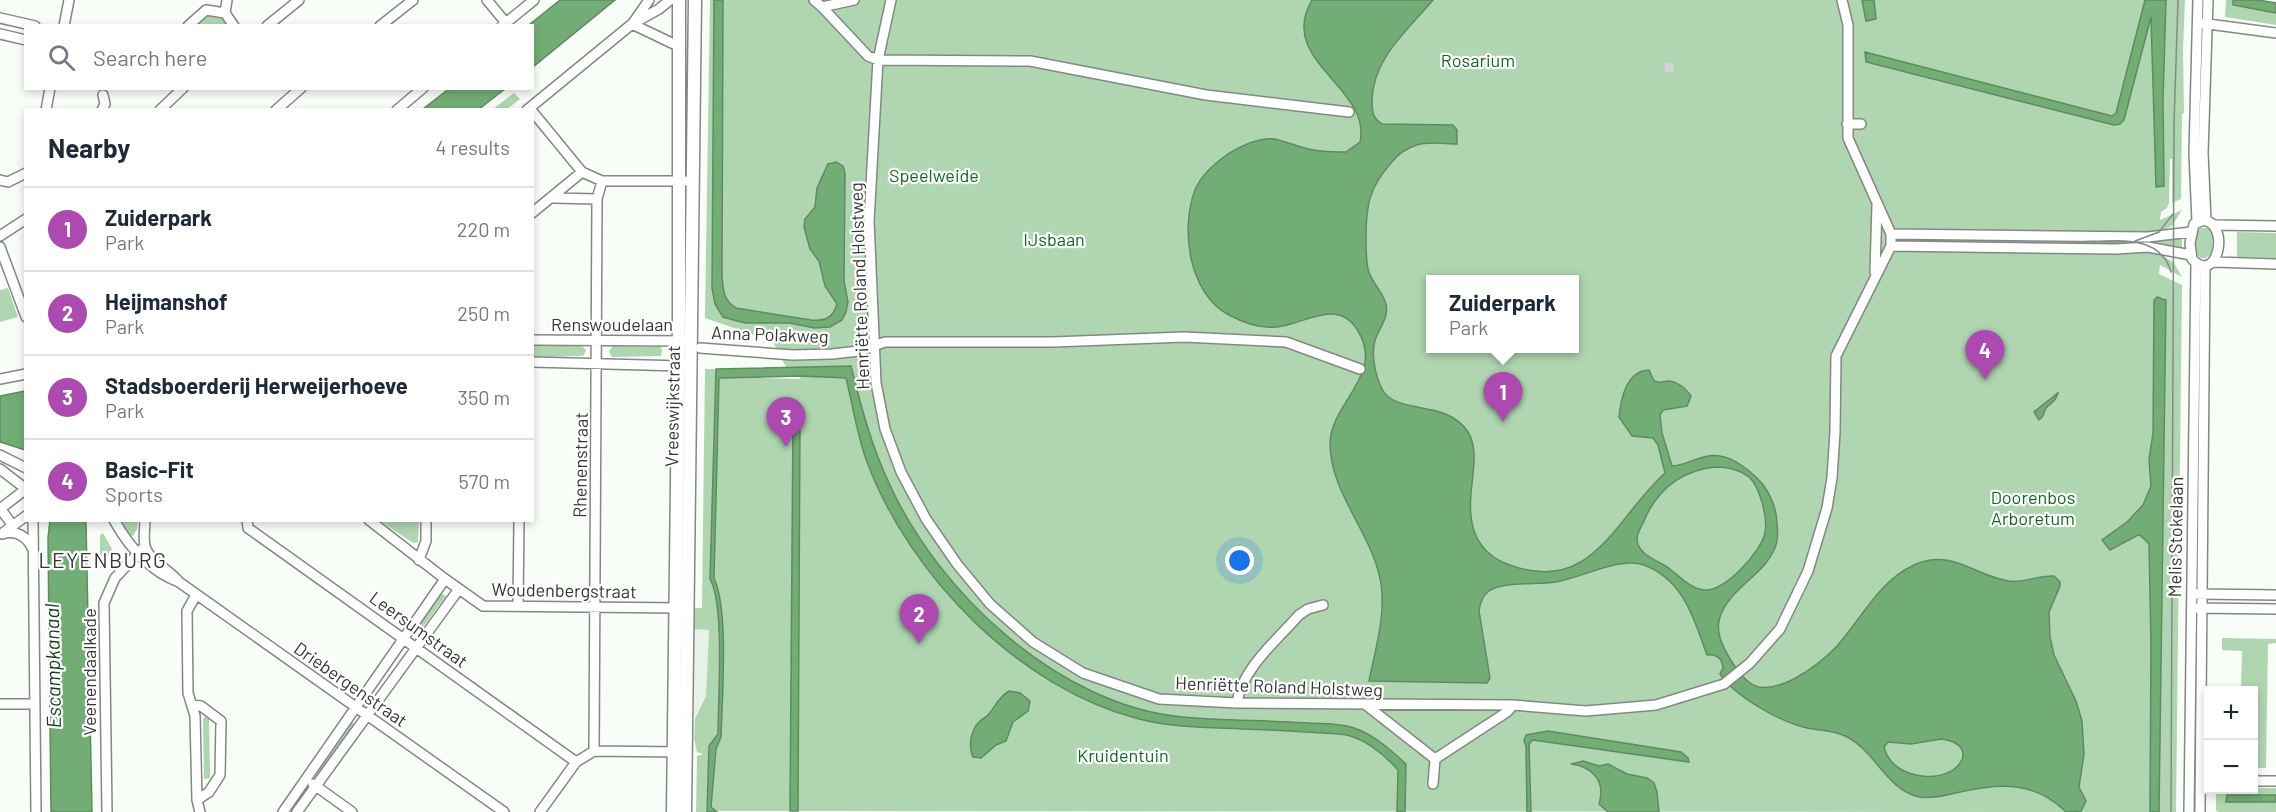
<!DOCTYPE html>
<meta charset="utf-8">
<style>
:root{--surface:#fff;--page:#f2f2f3;--text:#1f2937;--muted:#747a83;--line:#e0e1e3;--accent:#ac4ab1}
body{margin:0;font-family:Barlow,sans-serif;background:var(--page);color:var(--text)}
.controls{position:absolute;right:18px;bottom:18px;display:grid;overflow:hidden;border-radius:0px;box-shadow:0 3px 9px #0003}
.controls button{width:54px;height:54px;display:grid;place-items:center;padding:0;border:0;border-bottom:2px solid var(--line);background:var(--surface);color:var(--text);font:30px sans-serif}
.you{position:absolute;left:1240px;top:561px;width:21px;height:21px;margin:-15px;border:4px solid #fff;border-radius:50%;background:#1a73e8;box-shadow:0 0 0 9px #1a73e833}
.badge{display:grid;place-items:center;width:39px;height:39px;border-radius:50%;background:var(--accent);color:#fff;font-size:20px;font-weight:700}
.pin{position:absolute;translate:-50% -50px;filter:drop-shadow(0 2px 3px #0008)}
.pin::after{content:'';position:absolute;top:32px;width:21px;height:18px;background:inherit;clip-path:polygon(0 0,100% 0,50% 100%)}
.popup{position:absolute;left:1426px;top:275px;width:153px;height:78px;box-sizing:border-box;display:grid;place-content:center;border-radius:0px;background:var(--surface);filter:drop-shadow(0 2px 4px #0005);font-size:20px;white-space:nowrap;color:var(--muted)}
.popup b{font-size:22px;color:var(--text)}
.popup::after{content:'';position:absolute;left:50%;top:100%;margin-left:-12px;border:12px solid transparent;border-top-color:var(--surface)}
.list{margin:0;padding:0;list-style:none}
h2{display:flex;justify-content:space-between;align-items:center;height:78px;margin:0;padding:0 24px;font-size:26px}
h2 small{font-size:20px;font-weight:400;color:var(--muted)}
.list li{display:grid;grid-template-columns:39px 1fr auto;gap:18px;align-items:center;box-sizing:border-box;height:84px;padding:0 24px;border-top:2px solid var(--line)}
.list b{display:block;font-size:22px;white-space:nowrap}
.list p{margin:0;font-size:20px;white-space:nowrap;color:var(--muted)}
.list em{font-size:20px;font-style:normal;color:var(--muted)}
.icon{flex:none;width:33px;height:33px;fill:none;stroke:currentColor;stroke-width:2;stroke-linecap:round;stroke-linejoin:round}
.map{position:relative;flex:none;width:2276px;height:812px;overflow:hidden}
.search{position:absolute;background:var(--surface);box-shadow:0 3px 9px #0003;left:24px;top:24px;width:510px;height:66px;display:flex;align-items:center;gap:15px;box-sizing:border-box;padding:0 21px;border-radius:0px;color:var(--muted);font-size:22px}
.panel{position:absolute;background:var(--surface);box-shadow:0 3px 9px #0003;left:24px;top:108px;width:510px;height:414px;border-radius:0px}
.map>svg:first-child{display:block}
.built{fill:#e7f1e7}
.green{fill:#b0d6b1;fill-rule:evenodd}
.water{fill:#72ad75;stroke:#608a62;stroke-width:1.5;fill-rule:evenodd}
.lines{fill:none;stroke-linecap:round;stroke-linejoin:round}
.minor-tunnel{stroke:#d1d5d1;stroke-width:9;stroke-dasharray:9 4.5;stroke-linecap:butt}
.minor-casing{stroke:#848884;stroke-width:12}
.major-casing{stroke:#848884;stroke-width:15}
.minor{stroke:#fff;stroke-width:9}
.major{stroke:#fff;stroke-width:12}
.tram{stroke:#878a87;stroke-width:1.5}
.labels{text-anchor:middle;dominant-baseline:central;stroke-width:4.5;stroke-linejoin:round;paint-order:stroke}
.park-label{font-size:18px;fill:#116921;stroke:#fff}
.street-label{font-size:18px;fill:#353735;stroke:#fff}
.water-label{font-size:20px;font-style:italic;fill:#123d17;stroke:#fff}
.quarter-label{font-size:21px;letter-spacing:1.5px;fill:#353735;stroke:#fff}
</style>
<div class="map">
<svg width="2276" height="812" viewBox="0 0 2276 812">
<rect width="100%" height="100%" fill="#f8fdf8"/>
<path class="built" d="M694,629H709L706,696L695,719L693,712Z"/>
<path class="green" d="M710,0H2185L2183,49L2184,113L2182,114L2181,199L2172,203V159H2170L2169,203L2167,208L2161,212L2160,220L2182,210L2172,226L2160,232L2182,236V251L2159,253L2174,263L2182,277L2160,265L2159,274L2182,285L2176,812H2159L2166,300L2162,297L2154,812L715,811L711,808L716,749L720,741L721,608L717,586L714,578L719,377L800,379L801,376H826L788,371L770,336L754,335L705,318ZM1431,280H1575V348H1431Z
M2226,0H2233V5L2276,13V25L2225,17Z
M206,14L224,15L231,26H193Z
M514,93L520,99L507,109H493Z
M2200,228H2209L2213,233L2212,253L2206,258H2200L2195,252L2196,232Z
M2237,232L2276,233V258L2237,257Z
M8,288L18,317L0,322V290Z
M533,346H582L586,350L584,355L580,356L533,357Z
M613,346L660,347L662,349L661,356L612,357L609,351Z
M705,369H716L710,579C725,607 718,698 718,734L709,746L707,812H696L697,756L703,754L697,752L694,739L695,719L706,696L709,630L694,629V608H702Z
M121,521H138L137,529L133,536L128,535Z
M380,521H419L418,542L413,543Z
M103,533L112,549L102,568H100V535Z
M440,593L446,596L421,630L416,627Z
M2196,611H2199L2197,776H2194Z
M2222,638L2276,639V643L2268,644L2266,768H2254V690H2241L2242,651L2222,650Z
M209,717L210,778L204,779L203,718Z
M350,721L355,724L319,775L315,771Z
M2254,788H2276V795H2227L2226,801L2276,802V812H2218L2216,810V790H2254Z"/>
<path class="water" d="M560,0H615L533,67L532,26L529,25Z
M714,0H723L722,275C723,289 723,300 736,308L811,320C824,321 833,319 837,304L825,286L819,261L810,249L804,227L805,219L815,207L817,188L828,164L836,162L843,166L845,173L844,281L848,302L846,312L842,320L830,327L815,328L789,323H745L723,317L715,304L712,288Z
M1312,0H1433C1408,30 1373,58 1372,100C1372,110 1372,118 1382,124L1453,125L1457,130V144C1445,144 1429,141 1417,145C1406,148 1398,154 1391,163C1369,188 1366,205 1366,238C1366,248 1366,259 1368,269C1371,283 1384,292 1386,305C1389,317 1379,329 1375,340C1371,354 1375,375 1382,389C1396,416 1446,398 1468,432C1482,455 1467,489 1471,516C1473,539 1486,556 1507,564C1592,597 1614,519 1665,473L1658,445L1653,438L1632,436L1619,417C1621,399 1626,371 1649,370L1654,381C1661,384 1663,381 1670,381C1680,383 1685,388 1691,396L1687,406L1663,410L1660,415L1662,433L1672,466C1687,466 1701,453 1720,456C1735,458 1755,474 1764,486C1772,498 1777,509 1777,524C1778,532 1778,542 1774,550C1762,577 1725,591 1719,621C1716,635 1724,648 1730,659C1737,670 1746,684 1759,687C1771,689 1784,684 1794,679C1810,670 1824,660 1837,646C1862,618 1879,581 1914,565C1953,548 1974,576 2009,581C2025,583 2038,575 2054,576L2060,582V586L2049,612L2050,637L2054,655L2076,701L2082,721L2084,754L2079,787L2086,801L2081,811L2066,812C2035,781 2000,783 1960,792C1947,795 1933,799 1919,797C1887,790 1875,751 1847,737C1834,730 1821,731 1807,728C1780,722 1736,697 1720,674L1723,668C1722,658 1717,654 1707,655C1694,619 1684,580 1644,565C1619,556 1582,578 1556,582C1538,585 1502,581 1489,591C1482,596 1480,603 1479,611L1490,678L1487,683L1369,681C1376,646 1388,609 1379,574C1368,529 1330,491 1330,443C1331,403 1385,374 1358,331C1338,297 1305,324 1277,327C1260,329 1244,323 1229,315C1189,294 1180,230 1195,190C1201,175 1215,163 1228,154C1241,146 1259,137 1275,139C1285,141 1295,146 1305,148C1318,152 1332,152 1346,152L1360,142C1372,87 1276,61 1312,0ZM1715,467C1727,467 1739,469 1749,477C1760,487 1768,518 1765,533C1761,552 1725,591 1705,590C1691,589 1680,577 1670,569C1661,562 1641,556 1638,544C1635,537 1640,529 1643,523C1656,491 1680,471 1715,467ZM1941,739C1985,744 1957,789 1909,773C1897,769 1887,760 1884,747L1888,742L1911,744Z
M1862,0H1874L1876,19L1866,21Z
M2145,0H2166L2163,100L2164,186L2156,187L2151,17L2124,120L2120,124L2114,125L1866,62L1865,52L2112,116L2116,113Z
M2233,0H2258L2276,3V13L2233,5Z
M450,88H505V89L479,109H423Z
M2157,297L2166,300L2159,812H2150L2151,644L2149,544L2141,536L2138,535L2110,550L2102,540L2127,522L2143,505L2151,486L2149,459L2153,433L2154,300Z
M851,366C861,406 871,445 889,483C938,592 1058,705 1182,717C1224,721 1267,720 1309,723C1323,724 1340,723 1354,728C1373,734 1391,750 1406,764L1405,812H1397L1398,770C1384,754 1361,735 1339,734C1307,732 1275,730 1243,729C1208,727 1174,728 1139,719C1019,688 910,576 867,462C857,435 853,406 846,378L801,376L719,378L714,578C729,610 722,699 721,737L716,749L711,807L717,812H707L709,746L718,734C718,699 725,606 710,579L716,369Z
M25,391H26L25,450L0,442V396Z
M2058,393C2056,402 2051,402 2046,408C2043,413 2045,416 2039,420L2034,412Z
M793,420H800L798,811H790Z
M50,520L84,521L86,523L92,812H51L48,538Z
M1009,691L1020,693L1030,701L1028,711L1013,722L1006,741L996,745L981,758L973,757C968,746 971,732 978,723C981,719 986,718 989,714C996,705 999,697 1009,691Z
M1548,731L1681,752L1688,758L1689,762L1533,740L1529,744L1531,812H1527L1526,746L1524,741L1526,735Z
M1583,761L1599,766L1608,764L1627,774L1647,778L1654,783L1657,792L1659,812H1608L1599,804C1606,781 1593,767 1571,764Z
M2227,795H2276V802H2226Z"/>
<g class="lines">
<path class="minor-tunnel" d="M1669,63L1670,75"/>
<defs>
<path id="minor" d="M487,0L506,23
M814,0L822,7L854,0
M891,0L878,60L869,221L876,383L885,429L901,472L926,519L957,564L990,604L1033,642L1083,673L1159,699L1237,703L1513,705L1586,711L1656,705L1724,684L1750,663L1780,629L1808,571L1827,508L1832,478L1835,432L1836,356L1891,246V234L1848,138V25L1842,0
M822,7L868,56L878,60L1030,61L1206,95L1349,112
M225,13L227,0
M0,18L35,26
M633,23L649,0
M2201,23L2276,33
M632,24L680,47
M64,26L69,0
M188,26L206,10L225,13L234,26
M267,26L299,0
M380,26L413,0
M502,26L534,0
M0,34L26,40
M46,110L50,88
M102,110L105,104L103,95
M160,110L183,88
M276,110L301,88
M397,110L423,88
M527,110L632,24L659,9L670,0
M532,111L582,172L602,181H685
M1847,124H1861
M0,180L8,182L26,173
M553,198L597,199
M532,213L582,172
M2204,220C2231,225 2217,286 2192,259L2190,243L2194,224Z
M2206,221L2203,153L2208,0
M2197,222L2194,153L2198,0
M2215,225L2276,226
M1891,234L2148,237L2191,232
M0,236L26,219
M1891,246L2116,249L2148,247L2191,255
M0,247L26,317
M2214,262L2276,264
M1875,272L1877,205
M532,340L683,341
M700,348L793,355L832,354L859,351L885,342H1053L1184,337L1286,342L1360,369
M532,362L682,366
M0,379L26,374
M0,455L26,468
M0,469L26,489
M0,508L13,526
M0,509L26,489
M33,520L36,812
M114,520C129,547 150,571 179,582L504,812
M145,520C145,528 143,538 145,546C149,561 170,570 179,582
M247,520L248,528L576,762
M369,520L445,579L483,606L680,608
M4,532L26,516
M2,534C16,529 28,537 33,550
M419,560L426,541V520
M2197,594L2276,595
M196,595L187,611L188,693L195,716L197,800L200,812
M518,606L519,520
M2195,608L2276,609
M1237,703C1241,670 1277,640 1299,615L1308,609L1323,605
M0,704H34
M192,705L201,706L221,721L220,775L209,792L197,800
M1366,705L1435,759
M594,751L597,199L602,181
M1435,759L1507,712L1513,705
M2254,781H2276
M313,784L352,812
M1433,784L1435,759
M107,812L104,603L115,578L145,546
M283,812L445,579
M297,812L459,589
M540,812L576,762L594,751L680,752
M2189,812L2196,263
M2200,812L2205,266"/>
<path id="major" d="M673,812L679,315V0
M685,812L695,0"/>
</defs>
<use href="#minor" class="minor-casing"/>
<use href="#major" class="major-casing"/>
<use href="#minor" class="minor"/>
<use href="#major" class="major"/>
<path class="tram" d="M2135,241L2159,232L2173,214
M2074,242C2108,242 2160,231 2171,272
M2171,812L2174,123L2178,0"/>
</g>
<g class="labels">
<g class="park-label">
<text x="1478" y="60">Rosarium</text>
<text x="934" y="175">Speelweide</text>
<text x="1054" y="239">IJsbaan</text>
<text x="2033" y="497">Doorenbos<tspan x="2033" dy="21">Arboretum</tspan></text>
<text x="1123" y="755">Kruidentuin</text>
</g>
<g class="street-label">
<text transform="translate(859 286) rotate(-92)">Henriëtte Roland Holstweg</text>
<text x="612" y="324">Renswoudelaan</text>
<text transform="translate(770 334) rotate(2)">Anna Polakweg</text>
<text transform="translate(672 406) rotate(-89)">Vreeswijkstraat</text>
<text transform="translate(580 465) rotate(-89)">Rhenenstraat</text>
<text transform="translate(2175 537) rotate(-89)">Melis Stokelaan</text>
<text transform="translate(564 590) rotate(1)">Woudenbergstraat</text>
<text transform="translate(419 629) rotate(36)">Leersumstraat</text>
<text transform="translate(89 672) rotate(-90)">Veenendaalkade</text>
<text transform="translate(351 684) rotate(35)">Driebergenstraat</text>
<text transform="translate(1279 686) rotate(2)">Henriëtte Roland Holstweg</text>
</g>
<g class="water-label">
<text transform="translate(52 666) rotate(-91)">Escampkanaal</text>
</g>
<g class="quarter-label">
<text x="103" y="559">LEYENBURG</text>
</g>
</g>
</svg>
<div class="controls">
<button>+</button>
<button>−</button>
</div>
<div class="you"></div>
<div class="pin badge" style="left:1503px;top:422px">1</div>
<div class="popup"><b>Zuiderpark</b>Park</div>
<div class="pin badge" style="left:919px;top:644px">2</div>
<div class="pin badge" style="left:786px;top:447px">3</div>
<div class="pin badge" style="left:1985px;top:380px">4</div>
<div class="search"><svg class="icon" aria-label="search" viewBox="0 0 24 24"><circle cx="10" cy="10" r="6"/><path d="M15 15l6 6"/></svg>Search here</div>
<section class="panel">
<h2>Nearby<small>4 results</small></h2>
<ul class="list">
<li><span class="badge">1</span><div><b>Zuiderpark</b><p>Park</p></div><em>220 m</em></li>
<li><span class="badge">2</span><div><b>Heijmanshof</b><p>Park</p></div><em>250 m</em></li>
<li><span class="badge">3</span><div><b>Stadsboerderij Herweijerhoeve</b><p>Park</p></div><em>350 m</em></li>
<li><span class="badge">4</span><div><b>Basic-Fit</b><p>Sports</p></div><em>570 m</em></li>
</ul>
</section>
</div>
